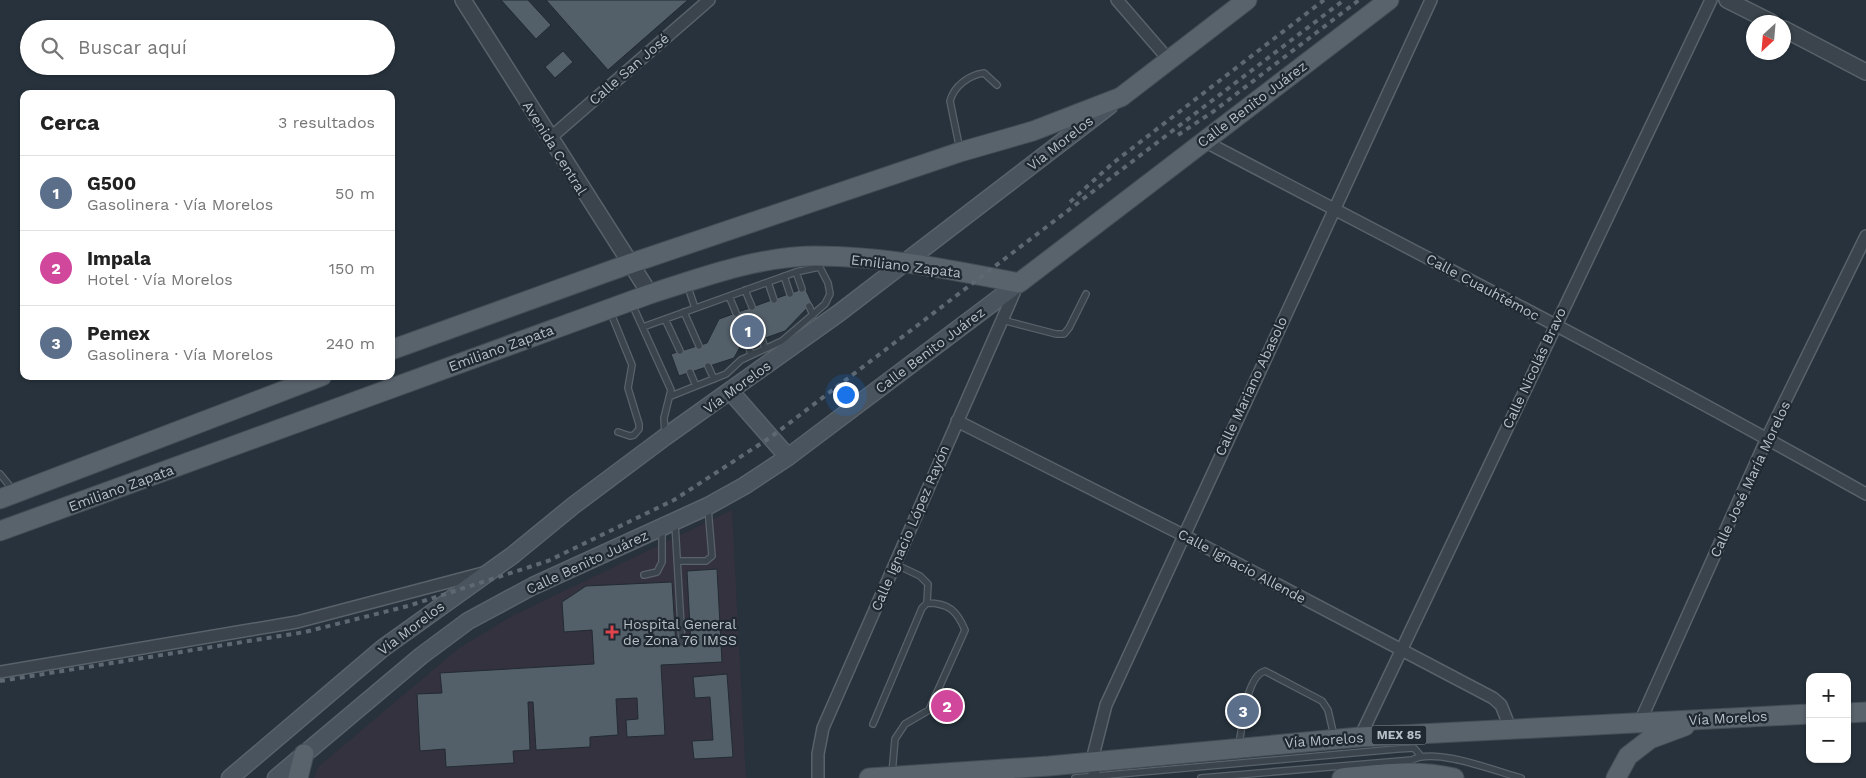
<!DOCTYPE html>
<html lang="es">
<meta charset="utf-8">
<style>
:root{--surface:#fff;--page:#f2f2f2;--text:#222;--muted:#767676;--line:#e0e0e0;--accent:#ea580c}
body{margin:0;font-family:"Work Sans",sans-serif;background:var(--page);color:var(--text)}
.controls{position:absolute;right:15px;bottom:15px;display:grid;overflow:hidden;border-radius:10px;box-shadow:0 1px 4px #0004}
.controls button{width:45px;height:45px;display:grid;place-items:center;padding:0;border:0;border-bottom:1px solid var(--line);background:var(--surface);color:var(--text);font:25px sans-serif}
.compass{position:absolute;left:1746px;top:15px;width:45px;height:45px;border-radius:50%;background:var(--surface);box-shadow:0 1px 4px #0004;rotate:206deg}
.you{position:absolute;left:845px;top:394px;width:18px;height:18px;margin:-12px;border:4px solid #fff;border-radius:50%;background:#1a73e8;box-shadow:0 0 0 8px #1a73e833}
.badge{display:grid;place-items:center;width:32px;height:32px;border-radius:50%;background:var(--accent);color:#fff;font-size:16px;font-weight:700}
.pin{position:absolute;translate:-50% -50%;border:2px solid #fff;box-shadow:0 1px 5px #0006}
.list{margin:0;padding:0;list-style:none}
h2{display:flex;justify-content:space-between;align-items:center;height:65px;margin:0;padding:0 20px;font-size:21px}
h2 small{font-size:16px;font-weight:400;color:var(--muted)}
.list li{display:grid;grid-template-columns:32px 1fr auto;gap:15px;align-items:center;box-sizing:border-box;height:75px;padding:0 20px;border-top:1px solid var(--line)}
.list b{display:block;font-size:19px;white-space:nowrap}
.list p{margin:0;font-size:16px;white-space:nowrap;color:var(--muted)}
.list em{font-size:16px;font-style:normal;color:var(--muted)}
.icon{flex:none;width:28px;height:28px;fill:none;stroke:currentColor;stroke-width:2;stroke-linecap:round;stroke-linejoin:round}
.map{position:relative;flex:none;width:1866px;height:778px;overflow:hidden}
.search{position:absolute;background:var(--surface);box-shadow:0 1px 4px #0004;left:20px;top:20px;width:375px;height:55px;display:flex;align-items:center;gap:12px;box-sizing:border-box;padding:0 18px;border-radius:28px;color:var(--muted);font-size:19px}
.panel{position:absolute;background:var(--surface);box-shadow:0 1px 4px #0004;left:20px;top:90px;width:375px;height:290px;border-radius:10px}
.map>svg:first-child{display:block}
.medical{fill:#33323e}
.building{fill:#535f69;stroke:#222b33}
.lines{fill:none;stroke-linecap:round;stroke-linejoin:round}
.service-casing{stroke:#59626a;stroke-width:8}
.minor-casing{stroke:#59626a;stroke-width:14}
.tertiary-casing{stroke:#59626a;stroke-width:18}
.secondary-casing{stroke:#59626a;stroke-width:19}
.primary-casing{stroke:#444d55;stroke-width:21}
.service{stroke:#3b444c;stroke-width:5.5}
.minor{stroke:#3b444c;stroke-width:11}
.tertiary{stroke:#3b444c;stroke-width:15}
.secondary{stroke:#4a545f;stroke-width:16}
.primary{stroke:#59636c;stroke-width:19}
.rail{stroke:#5e6873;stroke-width:4;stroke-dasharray:5 5;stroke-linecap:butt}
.health-dot{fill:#e0444e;stroke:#202931;stroke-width:2}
.labels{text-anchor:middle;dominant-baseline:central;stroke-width:4.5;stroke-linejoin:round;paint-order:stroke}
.shield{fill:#202931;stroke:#8a929a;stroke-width:1}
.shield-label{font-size:12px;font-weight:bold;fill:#b7bfc7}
.street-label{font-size:14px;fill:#b7bfc7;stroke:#202931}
.poi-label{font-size:14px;fill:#b7bfc7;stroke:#202931;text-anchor:start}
</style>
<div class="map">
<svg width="1866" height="778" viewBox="0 0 1866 778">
<rect width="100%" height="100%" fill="#27323c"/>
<path class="medical" d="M732,510L746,778H314L318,767L459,648L512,616Z"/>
<path class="building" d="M501,0H528L551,25L536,39Z
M546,0H688L608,70Z
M563,51L573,62L555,78L545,67Z
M805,288L812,303L785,331L740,347L734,358L679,376L671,354L707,343L719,319Z
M717,569L722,662L661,665L665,735L627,737L626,720L638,719L637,698L616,699L618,735L590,737V747L536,750L533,702H528L530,750L513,751L514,763L446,767L445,749L420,751L417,694L442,693L440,673L594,664L592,630L564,632L562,602L586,586L672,582L676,646H691L687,571Z
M727,674L733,757L694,759L692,741L713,740L710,697L695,698L693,677Z"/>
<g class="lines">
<defs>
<path id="service" d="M960,150L950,101C954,86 969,75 984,73L997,85
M796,272L802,289
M784,276L790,294
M768,282L774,300
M687,284L695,308
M745,290L752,307
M729,296L736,313
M632,304L671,390L664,418L665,435
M809,306L813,315
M610,311L632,365L628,388L639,424V429L634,435L630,436L618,432
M684,312L699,346
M665,319L680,351
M1002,320L1056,334H1064L1069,328L1086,294
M643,327L796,272L819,267
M762,339L765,348
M748,344L751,355
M708,366L714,379
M690,372L696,386
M671,396L726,374L741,360L782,341L825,304L830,294L828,283L815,258
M0,474L13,490
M675,523L682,643
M677,561H706L712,556L708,508
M895,564L920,576L928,584L927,603
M644,575L657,572L662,562V529
M873,724L922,608L927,603C949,603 957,611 965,630L929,710L905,724L895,739L892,774
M1239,745C1242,727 1246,676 1265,671L1322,701L1328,710L1334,736
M1075,778L1397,749L1414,748L1420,755
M1201,778L1412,760C1435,747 1495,771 1521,778"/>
<path id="minor" d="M1117,0L1169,60
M549,139L709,0
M1204,141C1425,257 1648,371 1866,494
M957,421L1183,535L1493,698L1501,705L1511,730
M0,672L297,622L483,573
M1639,724L1767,438L1866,236
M1360,737L1711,0
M818,778V754L823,728L1017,286
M1094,778V752L1106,705L1431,0"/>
<path id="tertiary" d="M463,0L650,294
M1727,0L1771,22
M1784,29L1866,72"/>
<path id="secondary" d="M731,392L788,457
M230,778L383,648L513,555L574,505L665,437L839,313L1109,106
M276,778L421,656L468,621L533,586L708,506L744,486L788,457L1019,283"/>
<path id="primary" d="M391,350L629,264L960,152L1033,131L1121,97L1247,0
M0,499L322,376
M0,531L650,294C703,277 759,256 816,256C883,256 953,270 1019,283L1389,0
M1847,713L1866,712
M298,778L304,754
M869,778L1049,766L1360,737L1810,714
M1342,778C1380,774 1416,769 1454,778
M1616,778L1628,756L1650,739L1685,726"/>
</defs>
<use href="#service" class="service-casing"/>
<use href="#minor" class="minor-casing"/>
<use href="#tertiary" class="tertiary-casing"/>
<use href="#secondary" class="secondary-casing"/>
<use href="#primary" class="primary-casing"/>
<use href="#service" class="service"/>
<use href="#minor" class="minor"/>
<use href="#tertiary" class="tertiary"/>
<use href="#secondary" class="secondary"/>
<use href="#primary" class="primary"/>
<path class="rail" d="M1178,135L1214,111L1359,0
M1070,202L1113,163L1324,0
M0,681L305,632L408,606L548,561L674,500L771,437L1344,0"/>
</g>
<path class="health-dot" d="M609.5 624.5h5v5h5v5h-5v5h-5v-5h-5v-5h5z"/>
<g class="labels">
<rect class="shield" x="1371.5" y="725.5" width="55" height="19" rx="4"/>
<g class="shield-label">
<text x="1399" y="735">MEX 85</text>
</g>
<g class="street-label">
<text transform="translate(629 69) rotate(-41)">Calle San José</text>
<text transform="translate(1252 104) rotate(-37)">Calle Benito Juárez</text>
<text transform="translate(1060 143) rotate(-38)">Vía Morelos</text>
<text transform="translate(555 148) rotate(58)">Avenida Central</text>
<text transform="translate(906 266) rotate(7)">Emiliano Zapata</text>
<text transform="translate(1483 287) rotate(28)">Calle Cuauhtémoc</text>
<text transform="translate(501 348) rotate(-20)">Emiliano Zapata</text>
<text transform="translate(930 350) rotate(-37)">Calle Benito Juárez</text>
<text transform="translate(1534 368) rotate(-65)">Calle Nicolás Bravo</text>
<text transform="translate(1251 386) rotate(-65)">Calle Mariano Abasolo</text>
<text transform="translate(737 387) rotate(-36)">Vía Morelos</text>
<text transform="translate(1750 479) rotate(-65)">Calle José María Morelos</text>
<text transform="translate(121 488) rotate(-20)">Emiliano Zapata</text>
<text transform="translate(910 528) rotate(-67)">Calle Ignacio López Rayón</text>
<text transform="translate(587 562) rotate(-25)">Calle Benito Juárez</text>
<text transform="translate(1242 566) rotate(28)">Calle Ignacio Allende</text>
<text transform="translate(411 628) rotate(-37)">Vía Morelos</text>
<text transform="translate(1728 718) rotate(-3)">Vía Morelos</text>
<text transform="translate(1324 740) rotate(-4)">Vía Morelos</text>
</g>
<g class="poi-label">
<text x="623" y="624">Hospital General<tspan x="623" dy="16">de Zona 76 IMSS</tspan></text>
</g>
</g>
</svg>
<div class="controls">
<button>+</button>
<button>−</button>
</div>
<svg class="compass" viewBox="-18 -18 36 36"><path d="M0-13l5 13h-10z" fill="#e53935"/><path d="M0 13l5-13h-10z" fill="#767676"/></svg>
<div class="you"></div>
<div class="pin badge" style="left:748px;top:331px;background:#5c6f8a">1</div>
<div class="pin badge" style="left:947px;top:706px;background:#d1479c">2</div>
<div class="pin badge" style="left:1243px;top:711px;background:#5c6f8a">3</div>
<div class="search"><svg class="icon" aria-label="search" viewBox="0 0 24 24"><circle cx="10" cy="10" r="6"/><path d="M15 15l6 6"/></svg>Buscar aquí</div>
<section class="panel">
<h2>Cerca<small>3 resultados</small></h2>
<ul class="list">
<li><span class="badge" style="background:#5c6f8a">1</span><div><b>G500</b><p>Gasolinera · Vía Morelos</p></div><em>50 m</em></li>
<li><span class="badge" style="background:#d1479c">2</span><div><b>Impala</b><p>Hotel · Vía Morelos</p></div><em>150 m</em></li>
<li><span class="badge" style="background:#5c6f8a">3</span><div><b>Pemex</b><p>Gasolinera · Vía Morelos</p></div><em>240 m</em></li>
</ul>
</section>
</div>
